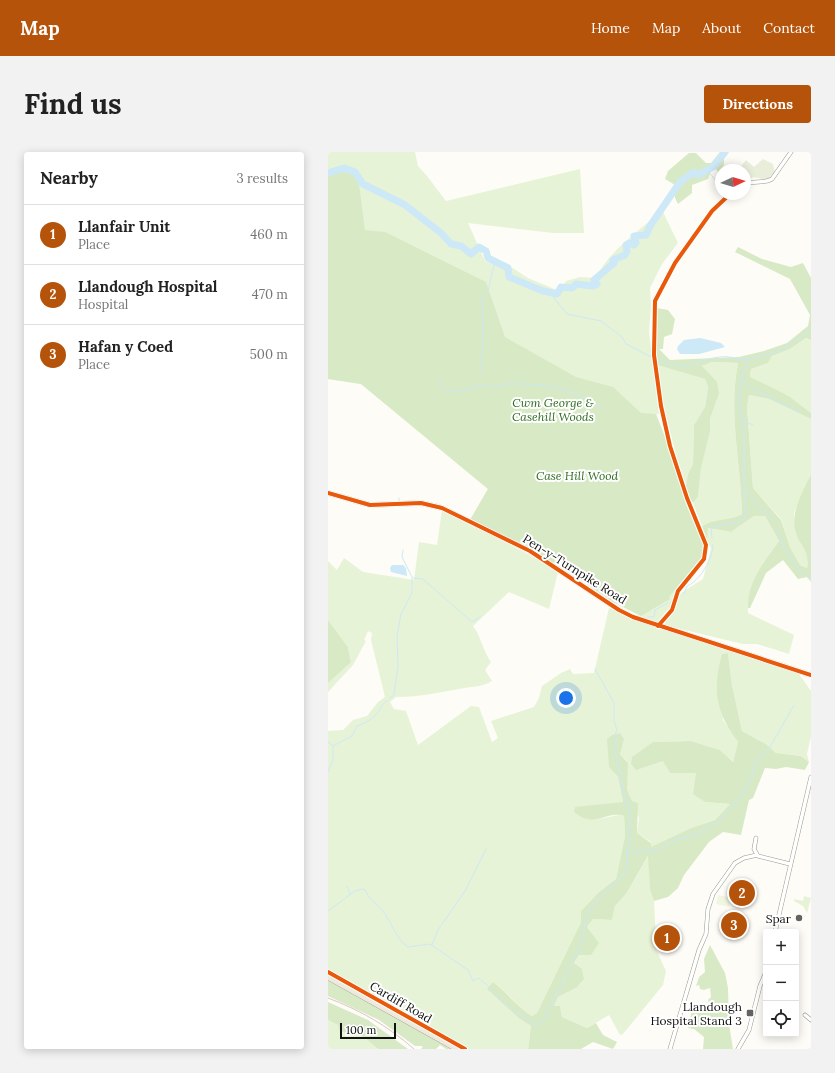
<!DOCTYPE html>
<meta charset="utf-8">
<style>
:root{--surface:#fff;--page:#f2f2f2;--text:#222;--muted:#767676;--line:#e0e0e0;--accent:#b45309}
body{margin:0;font-family:Lora,serif;background:var(--page);color:var(--text)}
.controls{position:absolute;right:12px;bottom:12px;display:grid;overflow:hidden;border-radius:4px;box-shadow:0 2px 10px #0003}
.controls button{width:36px;height:36px;display:grid;place-items:center;padding:0;border:0;border-bottom:1px solid var(--line);background:var(--surface);color:var(--text);font:20px sans-serif}
.compass{position:absolute;left:387px;top:12px;width:36px;height:36px;border-radius:50%;background:var(--surface);box-shadow:0 2px 10px #0003;rotate:86deg}
.scale{position:absolute;left:12px;bottom:10px;width:56px;box-sizing:border-box;padding-left:4px;border:2px solid #111;border-top:0;font-size:11px;line-height:14px;white-space:nowrap;color:#111;-webkit-text-stroke:3px #fff;paint-order:stroke}
.you{position:absolute;left:238px;top:546px;width:14px;height:14px;margin:-10px;border:3px solid #fff;border-radius:50%;background:#1a73e8;box-shadow:0 0 0 6px #1a73e833}
.badge{display:grid;place-items:center;width:26px;height:26px;border-radius:50%;background:var(--accent);color:#fff;font-size:13px;font-weight:700}
.pin{position:absolute;translate:-50% -50%;border:2px solid #fff;box-shadow:0 1px 4px #0006}
.list{margin:0;padding:0;list-style:none}
h2{display:flex;justify-content:space-between;align-items:center;height:52px;margin:0;padding:0 16px;font-size:17px}
h2 small{font-size:13px;font-weight:400;color:var(--muted)}
.list li{display:grid;grid-template-columns:26px 1fr auto;gap:12px;align-items:center;box-sizing:border-box;height:60px;padding:0 16px;border-top:1px solid var(--line)}
.list b{display:block;font-size:15px;white-space:nowrap}
.list p{margin:0;font-size:13px;white-space:nowrap;color:var(--muted)}
.list em{font-size:13px;font-style:normal;color:var(--muted)}
.icon{flex:none;width:22px;height:22px;fill:none;stroke:currentColor;stroke-width:2;stroke-linecap:round;stroke-linejoin:round}
.map{position:relative;flex:none;width:483px;height:897px;overflow:hidden;border-radius:4px}
header{display:flex;align-items:center;gap:24px;box-sizing:border-box;height:56px;padding:0 20px;background:var(--accent);color:#fff}
header strong{font-size:19px}
nav{display:flex;gap:22px;margin-inline-start:auto;font-size:14px}
.intro{display:flex;align-items:center;justify-content:space-between;box-sizing:border-box;height:96px;padding:0 24px}
h1{margin:0;font-size:28px}
.button{padding:10px 18px;border-radius:4px;background:var(--accent);color:#fff;font-size:14px;font-weight:700}
main{display:flex;gap:24px;padding:0 24px}
aside{flex:1;background:var(--surface);border-radius:4px;box-shadow:0 2px 10px #0003}
.map>svg:first-child{display:block}
.green{fill:#e7f3d7}
.forest{fill:#d8eac5}
.cemetery{fill:#e9eedb}
.pitch{fill:#f0f6e1}
.water{fill:#cde8f7}
.lines{fill:none;stroke-linecap:round;stroke-linejoin:round}
.stream{stroke:#cde8f7;stroke-width:1}
.river{stroke:#cde8f7;stroke-width:7}
.street-casing{stroke:#979795;stroke-width:4.5}
.secondary-casing{stroke:#8e8d8b;stroke-width:5.5}
.primary-casing{stroke:#858482;stroke-width:6}
.street{stroke:#fffffe;stroke-width:3.5}
.secondary{stroke:#f6f4eb;stroke-width:4.5}
.primary{stroke:#ede9dc;stroke-width:5.5}
.rail{stroke:#d9c6c7;stroke-width:1}
.cycleway-casing{stroke:#fff;stroke-width:6}
.cycleway{stroke:#e8590c;stroke-width:4}
.poi-dot{fill:#646362;stroke:#fff;stroke-width:1.5}
.labels{text-anchor:middle;dominant-baseline:central;stroke-width:4;stroke-linejoin:round;paint-order:stroke}
.park-label{font-size:12px;font-style:italic;fill:#2f6b1f;stroke:#fff}
.street-label{font-size:12px;fill:#111;stroke:#fff}
.poi-label{font-size:12px;fill:#111;stroke:#fff;text-anchor:end}
</style>
<header>
<strong>Map</strong>
<nav><a>Home</a><a>Map</a><a>About</a><a>Contact</a></nav>
</header>
<div class="intro"><h1>Find us</h1><a class="button">Directions</a></div>
<main>
<aside>
<h2>Nearby<small>3 results</small></h2>
<ul class="list">
<li><span class="badge">1</span><div><b>Llanfair Unit</b><p>Place</p></div><em>460 m</em></li>
<li><span class="badge">2</span><div><b>Llandough Hospital</b><p>Hospital</p></div><em>470 m</em></li>
<li><span class="badge">3</span><div><b>Hafan y Coed</b><p>Place</p></div><em>500 m</em></li>
</ul>
</aside>
<div class="map">
<svg width="483" height="897" viewBox="0 0 483 897">
<rect width="100%" height="100%" fill="#fdfcf7"/>
<path class="green" d="M0,0H87L90,14L99,24L118,49L252,17L256,81H225L140,71L157,109L171,115L174,109L200,126L231,139L238,129L252,125L268,126C282,97 311,80 334,58L350,91L334,112L322,136L323,155L321,180L331,262H328L377,392L376,407L350,438L348,448L330,470L323,469L285,450L250,426L213,406L195,393L142,368L160,337L33,232L0,227Z
M478,186L483,188V261L461,244L422,226L423,217L440,211L444,204L462,197Z
M384,210L410,211C400,261 413,312 414,362C401,369 387,366 374,374L365,351L370,345L373,315L382,280V267L391,242L374,214Z
M329,213L377,227L380,235L377,255L366,273L365,312L360,322L357,339L335,251Z
M421,243L441,247L483,267V322L466,361L467,379L480,403L479,416L472,413L462,395L453,367L425,336L419,255Z
M114,358L200,402L230,420L221,457L181,440L145,474C153,484 155,499 163,510L157,518L164,529C154,535 148,534 137,536C114,540 92,545 68,545L62,550L66,557L78,559L90,593L143,554L151,555L164,590L170,586L163,569L206,555L211,546L214,534L233,521L242,517L245,522L266,521L281,456L308,468L471,522L483,539V584L479,602L481,610L473,604L448,601L438,592L414,579L404,533L400,501L394,502L395,568L410,590L405,610L392,598L363,589L325,590L342,621H368L377,650L402,652L387,668L363,676L322,696L323,690L309,681L311,666L299,637V609L292,602L281,615L290,625L295,650L277,653L265,668L291,663L296,664L297,684L288,727L271,740L253,759V770L209,861L204,864C189,855 180,840 165,830L192,867L203,874L200,897H140L0,817V579L15,578L25,568L39,564L50,550L57,545L43,488L44,481L40,479L36,488L38,489L25,513L0,540V531L23,509L20,495L0,468V409L9,418L16,406L35,420L86,428L91,390L109,393Z
M426,364H437L451,389C433,412 419,430 420,461L466,483L461,502L429,492H415L336,473L353,441L375,427L383,397L379,388V376L403,380Z
M321,703L322,738L326,749L328,789L325,791L338,819L335,833L295,882L292,883L281,863L259,876L234,865L232,854L225,855L230,845L248,836L246,811L251,803L259,775L265,767L284,768L287,754L298,742Z
M476,744L483,746L479,761L475,754L466,749V747L475,749Z
M0,868L10,873L11,878L20,883L32,882L50,897H0Z"/>
<path class="forest" d="M392,0H401L396,3V12L392,23L388,17L383,19L380,27L364,33V41L350,52L347,46V33L337,27L340,19L361,1H368L378,11H383Z
M19,18L30,24L37,78L57,80L158,130L177,185L248,225L285,235L313,261L328,262L341,295L358,353L376,394L374,405L341,445L342,447L313,464L285,450L250,426L213,406L195,393L142,368L160,337L33,232L0,227V22Z
M410,95L434,107L463,115L475,111L483,126V188L478,186L462,197L444,204L440,211L423,217L422,225L461,244L483,261V267L441,247L421,243L419,255L425,336L453,368L462,395L472,413L479,416C482,397 471,394 467,378C463,359 475,339 483,322V430L479,425L470,427L455,408L438,421L422,456H420C419,430 436,409 451,389L437,364H426L403,380L380,376L379,388L374,374C387,366 401,369 414,362C413,312 400,261 410,211L384,210L374,214L389,230L391,242L382,267V280L373,316L370,345L365,351L357,339L360,322L365,312L366,273L377,255L380,235L377,227L329,213L326,181L329,156L340,158L347,167L344,182L336,185L335,197H331L342,208L411,205L436,199L459,191L480,174L482,163L462,127L407,100Z
M0,468L20,495L23,510L0,531Z
M400,501L404,533L414,579L438,592L448,601L473,604L481,610L477,618L458,615L448,617L437,616L425,646L421,648L413,683L395,680L381,690L356,723L350,736L340,745L326,749L322,738L320,704L298,742L287,754L284,768L265,767L259,775L271,791L263,803H251L246,811L254,817L256,827L248,836L230,845L226,854H232L234,865L259,876L268,871L275,883L289,890L285,897L265,890L253,897H200L203,874L192,867L159,837L165,830C179,840 189,855 204,864L209,861L253,770V759L271,740L288,727L297,684L296,664C277,658 268,678 246,660L247,655L295,650L290,625L281,615L279,587L284,583L292,581L296,587L292,602L300,611L299,637L304,649L310,651L309,681L323,691V695L363,676L387,668L402,652L377,650L365,642L368,621H342L335,609L308,618L303,612L304,605L325,590L363,589L392,598L405,610L410,590C388,561 384,538 394,502Z
M382,793L397,821L400,836L401,872L405,897H375L376,885L366,877L360,876L364,859L369,853L375,855L381,852L380,848L383,845L382,836L376,838L372,837L371,833L368,834L371,825L377,820L376,807Z
M0,826L124,897H118L112,893L108,897H93L95,895L93,894H87L51,868L0,844Z
M0,850L40,868L80,897H50L32,882L21,883L11,878L10,873L0,868Z"/>
<path class="cemetery" d="M435,7L445,12L447,20L439,28L425,25L417,30V18H410L418,8L426,15Z"/>
<path class="pitch" d="M390,743L404,746L401,755L388,752Z"/>
<path class="water" d="M372,186L393,191L397,195L371,202H352L349,197L350,194L356,188Z
M64,413H75L78,416L79,424L63,420L62,416Z"/>
<g class="lines">
<path class="stream" d="M380,19L393,35
M221,140L239,162L273,169L294,185L298,192L325,206
M463,192L483,178
M328,207L343,213L348,212
M351,213L357,215C364,210 393,203 401,205C405,205 406,207 410,207C427,207 446,202 461,194
M153,221L155,217L153,208L155,191L154,145L160,139L167,109
M111,227L115,237C127,244 140,236 153,233C158,232 163,235 168,235C172,234 175,232 180,232C212,231 246,236 273,256
M415,228L430,240L471,260
M415,269L425,273
M417,338L446,370
M71,349V346
M449,377C457,400 463,412 483,428
M384,386L383,375L413,370L419,362L416,344V280L410,249L415,220L420,212L416,207
M85,426L95,427L144,470L152,465
M356,442L359,434C372,429 385,406 385,393
M320,465H326L327,458L340,451
M62,546L66,543L70,514L69,484L73,462L84,441V425L74,405L75,398
M0,590L4,593
M0,620L5,608V594L24,584L29,574C36,572 47,566 51,559C54,554 54,552 59,549
M300,701L332,697L347,688L370,682L389,671L414,643L425,622L429,607L441,597L466,553
M19,734L22,742
M0,759L27,739L34,737L37,738C41,747 46,750 53,757C63,768 67,786 80,795L102,792L140,818L145,829L150,826L157,831L176,852L208,873L216,868L253,793L258,765L266,752L298,720L302,671L301,652L297,650C295,630 289,612 286,592L289,590L287,583L289,578L286,569V551L267,517
M104,793L110,778L137,739L158,697"/>
<path class="river" d="M0,21L16,16L27,20L35,32L77,53L113,81L123,92L133,94L143,102L151,95L158,99L160,106L180,116L181,125L215,139L229,142L233,135L244,136L248,132L265,134L269,132L266,128L286,111L285,108L297,103L299,99L298,93L302,91L306,93L308,91L306,84L318,83L322,74L352,30L366,20L370,23L385,15L397,0"/>
<defs>
<path id="street" d="M417,32C426,28 436,32 444,27L463,0
M330,474L344,458L350,439L376,407L378,393L359,346L342,294L333,254L326,203L327,149L347,111L384,59L402,42
M428,686L426,697L430,704L462,712
M447,780L483,625
M477,863L483,868
M342,897L371,798L378,782L380,757L385,742L407,711L416,706L429,703
M410,897L421,878L432,834L438,820"/>
<path id="secondary" d="M0,341L42,353L93,351L114,356L202,399L291,458L305,465L483,523"/>
<path id="primary" d="M0,825L129,897"/>
</defs>
<use href="#street" class="street-casing"/>
<use href="#secondary" class="secondary-casing"/>
<use href="#primary" class="primary-casing"/>
<use href="#street" class="street"/>
<use href="#secondary" class="secondary"/>
<use href="#primary" class="primary"/>
<path class="rail" d="M0,846C32,858 60,874 86,897"/>
<defs>
<path id="cycleway" d="M0,341L42,353L93,351L114,356L202,399L291,458L305,465L483,523
M330,474L344,458L350,439L376,407L378,393L359,346L342,294L333,254L326,203L327,149L347,111L384,59L402,42
M0,820L137,897"/>
</defs>
<use href="#cycleway" class="cycleway-casing"/>
<use href="#cycleway" class="cycleway"/>
</g>
<g class="poi-dot">
<circle cx="471" cy="766" r="4"/>
<rect x="418" y="857" width="8" height="8" rx="2"/>
</g>
<g class="labels">
<g class="park-label">
<text x="225" y="250">Cwm George &amp;<tspan x="225" dy="14">Casehill Woods</tspan></text>
<text x="249" y="323">Case Hill Wood</text>
</g>
<g class="street-label">
<text transform="translate(247 417) rotate(32)">Pen-y-Turnpike Road</text>
<text transform="translate(73 850) rotate(30)">Cardiff Road</text>
</g>
<g class="poi-label">
<text x="463" y="766">Spar</text>
<text x="414" y="854">Llandough<tspan x="414" dy="14">Hospital Stand 3</tspan></text>
</g>
</g>
</svg>
<div class="controls">
<button>+</button>
<button>−</button>
<button><svg class="icon" aria-label="locate" viewBox="0 0 24 24"><circle cx="12" cy="12" r="6"/><path d="M12 2v4M12 18v4M2 12h4M18 12h4"/></svg></button>
</div>
<svg class="compass" viewBox="-18 -18 36 36"><path d="M0-13l5 13h-10z" fill="#e53935"/><path d="M0 13l5-13h-10z" fill="#767676"/></svg>
<div class="scale">100 m</div>
<div class="you"></div>
<div class="pin badge" style="left:339px;top:786px">1</div>
<div class="pin badge" style="left:414px;top:741px">2</div>
<div class="pin badge" style="left:406px;top:773px">3</div>
</div>
</main>
